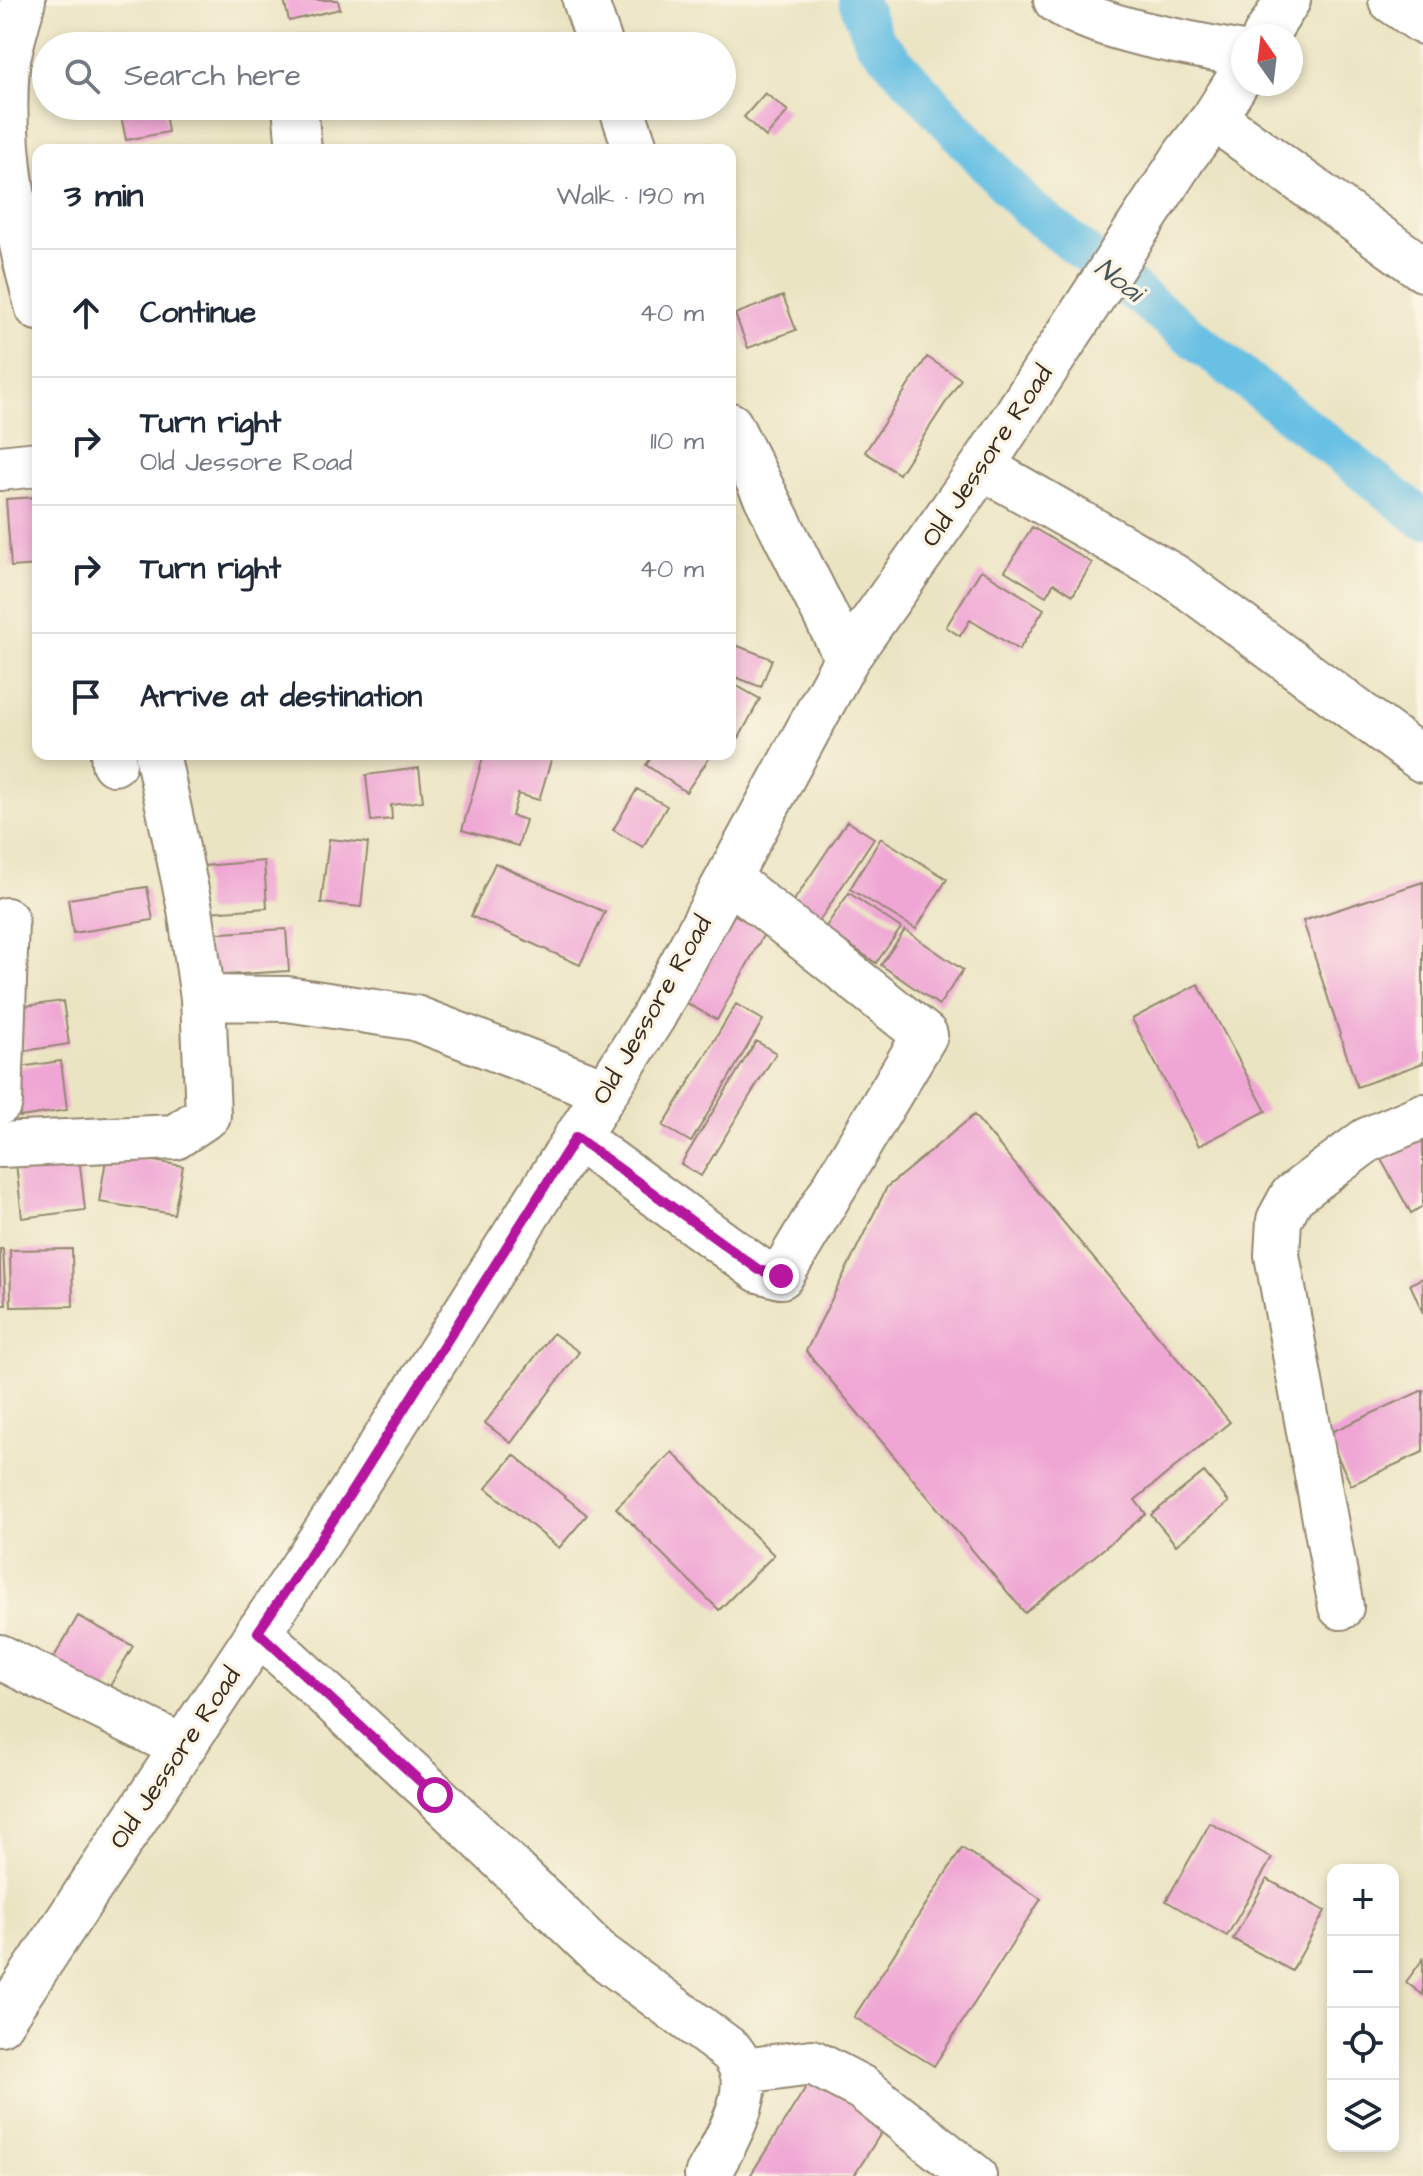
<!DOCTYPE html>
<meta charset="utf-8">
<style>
:root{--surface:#fff;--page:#f6f6f7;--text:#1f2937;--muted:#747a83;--line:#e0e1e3}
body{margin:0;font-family:"Architects Daughter",sans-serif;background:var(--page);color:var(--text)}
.controls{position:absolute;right:24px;bottom:24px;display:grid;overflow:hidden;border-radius:16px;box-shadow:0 4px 12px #0003}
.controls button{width:72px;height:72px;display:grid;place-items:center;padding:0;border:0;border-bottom:2px solid var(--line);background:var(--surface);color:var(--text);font:40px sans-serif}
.compass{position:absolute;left:1231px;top:24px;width:72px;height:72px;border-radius:50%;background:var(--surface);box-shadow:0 4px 12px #0003;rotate:346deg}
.stop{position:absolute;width:24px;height:24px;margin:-18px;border:6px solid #b5179e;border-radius:50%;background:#fff}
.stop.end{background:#b5179e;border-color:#fff;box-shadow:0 2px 8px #0008}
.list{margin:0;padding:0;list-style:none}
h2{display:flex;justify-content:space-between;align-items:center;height:104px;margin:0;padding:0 32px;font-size:34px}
h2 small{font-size:26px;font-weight:400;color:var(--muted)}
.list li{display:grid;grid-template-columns:52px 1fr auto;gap:24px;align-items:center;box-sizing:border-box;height:128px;padding:0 32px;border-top:2px solid var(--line)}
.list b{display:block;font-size:30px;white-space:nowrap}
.list p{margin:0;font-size:26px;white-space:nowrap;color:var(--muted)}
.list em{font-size:26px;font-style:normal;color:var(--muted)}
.icon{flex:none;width:44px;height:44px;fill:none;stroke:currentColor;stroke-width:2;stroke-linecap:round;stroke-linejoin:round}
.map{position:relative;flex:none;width:1423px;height:2176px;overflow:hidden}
.search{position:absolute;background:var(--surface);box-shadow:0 4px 12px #0003;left:32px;top:32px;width:704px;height:88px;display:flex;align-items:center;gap:20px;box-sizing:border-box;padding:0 28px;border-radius:44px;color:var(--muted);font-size:30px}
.panel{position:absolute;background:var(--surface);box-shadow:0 4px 12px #0003;left:32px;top:144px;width:704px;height:616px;border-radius:16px}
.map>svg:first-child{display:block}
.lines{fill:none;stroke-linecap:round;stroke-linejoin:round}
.canal{stroke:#67c0e4;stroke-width:40}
.building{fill:#efa6d4}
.minor-casing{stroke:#938770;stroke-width:48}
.minor{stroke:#fff;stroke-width:44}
.route{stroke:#b5179e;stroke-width:10}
.labels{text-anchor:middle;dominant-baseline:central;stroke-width:7;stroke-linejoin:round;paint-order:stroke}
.street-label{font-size:26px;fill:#3b2a1e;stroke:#fcf5e5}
.water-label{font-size:28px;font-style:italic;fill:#485759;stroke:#fcf5e5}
</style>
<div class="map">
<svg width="1423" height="2176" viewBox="0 0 1423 2176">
<rect width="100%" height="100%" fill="#fcf5e5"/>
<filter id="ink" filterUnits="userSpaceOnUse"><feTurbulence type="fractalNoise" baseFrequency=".0125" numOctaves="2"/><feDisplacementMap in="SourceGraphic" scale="16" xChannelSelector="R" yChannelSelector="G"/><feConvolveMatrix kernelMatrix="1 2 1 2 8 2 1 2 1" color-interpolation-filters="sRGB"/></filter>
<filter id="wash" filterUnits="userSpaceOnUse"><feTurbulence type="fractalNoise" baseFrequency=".006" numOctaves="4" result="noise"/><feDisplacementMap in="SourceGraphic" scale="32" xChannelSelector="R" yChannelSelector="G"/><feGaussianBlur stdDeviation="1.8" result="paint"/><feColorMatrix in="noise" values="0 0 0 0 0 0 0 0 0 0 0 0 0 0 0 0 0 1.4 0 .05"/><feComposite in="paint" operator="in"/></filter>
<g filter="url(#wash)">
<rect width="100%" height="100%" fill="#ebe4c3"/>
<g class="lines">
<path class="canal" d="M858,0L874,40L1027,207L1423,519"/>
</g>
<g id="blocks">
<path class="building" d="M284,0H338L340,9L289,21Z
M765,93L788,111L766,137L744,117Z
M119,106H164L168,132L126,140Z
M219,106H271V109L220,115Z
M783,296L796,330L748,348L735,314Z
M927,357L961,379L899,474L865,452Z
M38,497V565L11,567L6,499Z
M1032,527L1092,563L1073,595L1054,583L1046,596L1005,571Z
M981,570L1044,609L1019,650L970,620L960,636L946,627Z
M730,643L772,659L761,687L730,675Z
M730,682L760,699L739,738L730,734Z
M484,754H510L523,758L524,754H553L539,800L518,794L512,816L526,820L518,846L462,830Z
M654,754H712L686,792L646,765Z
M419,768L423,801L391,805L392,819L371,821L366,775Z
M637,789L667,806L643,847L613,830Z
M847,821L874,838L816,926L789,908Z
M881,838L947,879L916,929L850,889Z
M329,839L368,843L361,907L321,903Z
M264,861L267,908L206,912L203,866Z
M495,863L605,912L580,965L471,916Z
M1423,882V1063L1357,1087L1303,921Z
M147,887L153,920L73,933L68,899Z
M849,893L901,928L876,963L825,928Z
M733,914L765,932L717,1020L685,1002Z
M286,929L289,971L210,976L207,934Z
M905,930L963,970L939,1005L881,965Z
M1198,984L1266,1111L1199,1146L1132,1019Z
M63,1001L69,1044L24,1051L17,1007Z
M736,1004L763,1020L691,1142L663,1126Z
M756,1041L776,1053L701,1176L681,1164Z
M61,1061L67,1110L20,1117L13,1068Z
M974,1115L1230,1422L1135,1500L1146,1514L1025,1613L806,1351L887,1187Z
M1423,1132V1206L1411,1213L1379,1156Z
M107,1153L183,1166L174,1214L99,1202Z
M79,1156L85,1210L22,1218L16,1163Z
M0,1249H3L6,1305H0Z
M72,1249L73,1306L11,1307L10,1250Z
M1423,1278V1313L1410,1284Z
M553,1333L579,1352L511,1443L485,1423Z
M1423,1390V1452L1351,1485L1327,1434Z
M672,1452L774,1555L719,1610L616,1508Z
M514,1455L587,1515L559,1548L486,1488Z
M1204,1472L1229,1502L1176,1545L1151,1515Z
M78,1616L133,1646L105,1695L50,1664Z
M1210,1823L1272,1858L1227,1936L1166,1901Z
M962,1848L1041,1899L934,2066L854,2017Z
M1267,1879L1325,1911L1292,1971L1233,1939Z
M1423,1959V1995L1406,1982Z
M811,2079L886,2125L854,2176H750Z"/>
</g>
</g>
<g filter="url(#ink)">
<use href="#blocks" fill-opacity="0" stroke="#938770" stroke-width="2"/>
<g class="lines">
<defs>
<path id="minor" d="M23,0C18,22 10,44 7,66C0,147 16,230 38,308
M585,0L601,46
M1056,0C1096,30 1192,44 1243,54
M1391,0L1423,22
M1265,36L1288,0
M295,106L299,150
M621,106L636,150
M1214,118L1423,269
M730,425L847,658
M982,467L1175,577L1423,760
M0,468L38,464
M113,754L114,763
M158,758L190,909L203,998
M0,1102L6,920
M576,1137L759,1270L781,1276L925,1035L728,878
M0,1145L175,1137L208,1115L203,998L287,999L415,1018L605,1091
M1341,1607L1277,1255L1279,1220L1292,1196L1367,1140L1423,1116
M258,1632L435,1795L601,1955L731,2051C735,2056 739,2062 741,2068C753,2098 721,2150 707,2176
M0,1657L182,1747
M0,2023L338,1513L653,1017L847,658L982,467L1186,154L1214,118L1243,72
M743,2071L812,2062L862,2088L974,2176"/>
</defs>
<use href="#minor" class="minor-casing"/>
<use href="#minor" class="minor"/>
</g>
</g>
<g class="lines" filter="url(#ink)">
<path class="route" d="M435,1795L258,1632L338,1513L576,1137L759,1270L781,1276"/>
</g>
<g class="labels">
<g class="street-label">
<text transform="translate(987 456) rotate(-56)">Old Jessore Road</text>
<text transform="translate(652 1010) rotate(-60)">Old Jessore Road</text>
<text transform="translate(175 1758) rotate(-56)">Old Jessore Road</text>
</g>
<g class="water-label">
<text transform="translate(1119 280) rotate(38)">Noai</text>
</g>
</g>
</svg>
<div class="controls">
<button>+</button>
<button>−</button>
<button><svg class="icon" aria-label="locate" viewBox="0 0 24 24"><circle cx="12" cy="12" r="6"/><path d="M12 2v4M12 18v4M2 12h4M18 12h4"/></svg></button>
<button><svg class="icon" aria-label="layers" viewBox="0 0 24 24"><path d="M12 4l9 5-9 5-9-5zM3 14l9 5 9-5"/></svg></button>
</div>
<svg class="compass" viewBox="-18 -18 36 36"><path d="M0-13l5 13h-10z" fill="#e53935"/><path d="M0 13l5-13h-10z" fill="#747a83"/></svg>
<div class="stop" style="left:435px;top:1795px"></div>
<div class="stop end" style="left:781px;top:1276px"></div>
<div class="search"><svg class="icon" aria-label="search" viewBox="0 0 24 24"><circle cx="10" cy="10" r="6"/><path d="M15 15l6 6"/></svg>Search here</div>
<section class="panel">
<h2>3 min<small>Walk · 190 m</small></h2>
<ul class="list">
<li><svg class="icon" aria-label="ahead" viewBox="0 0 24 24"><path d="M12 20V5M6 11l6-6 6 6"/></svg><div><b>Continue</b></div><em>40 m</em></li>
<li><svg class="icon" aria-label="right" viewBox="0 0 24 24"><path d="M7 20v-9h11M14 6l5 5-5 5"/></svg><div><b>Turn right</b><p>Old Jessore Road</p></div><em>110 m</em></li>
<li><svg class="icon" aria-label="right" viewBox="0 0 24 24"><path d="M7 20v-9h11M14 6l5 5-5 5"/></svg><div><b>Turn right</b></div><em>40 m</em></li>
<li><svg class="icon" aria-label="arrive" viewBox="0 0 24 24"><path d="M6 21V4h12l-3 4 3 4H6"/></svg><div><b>Arrive at destination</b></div></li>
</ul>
</section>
</div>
